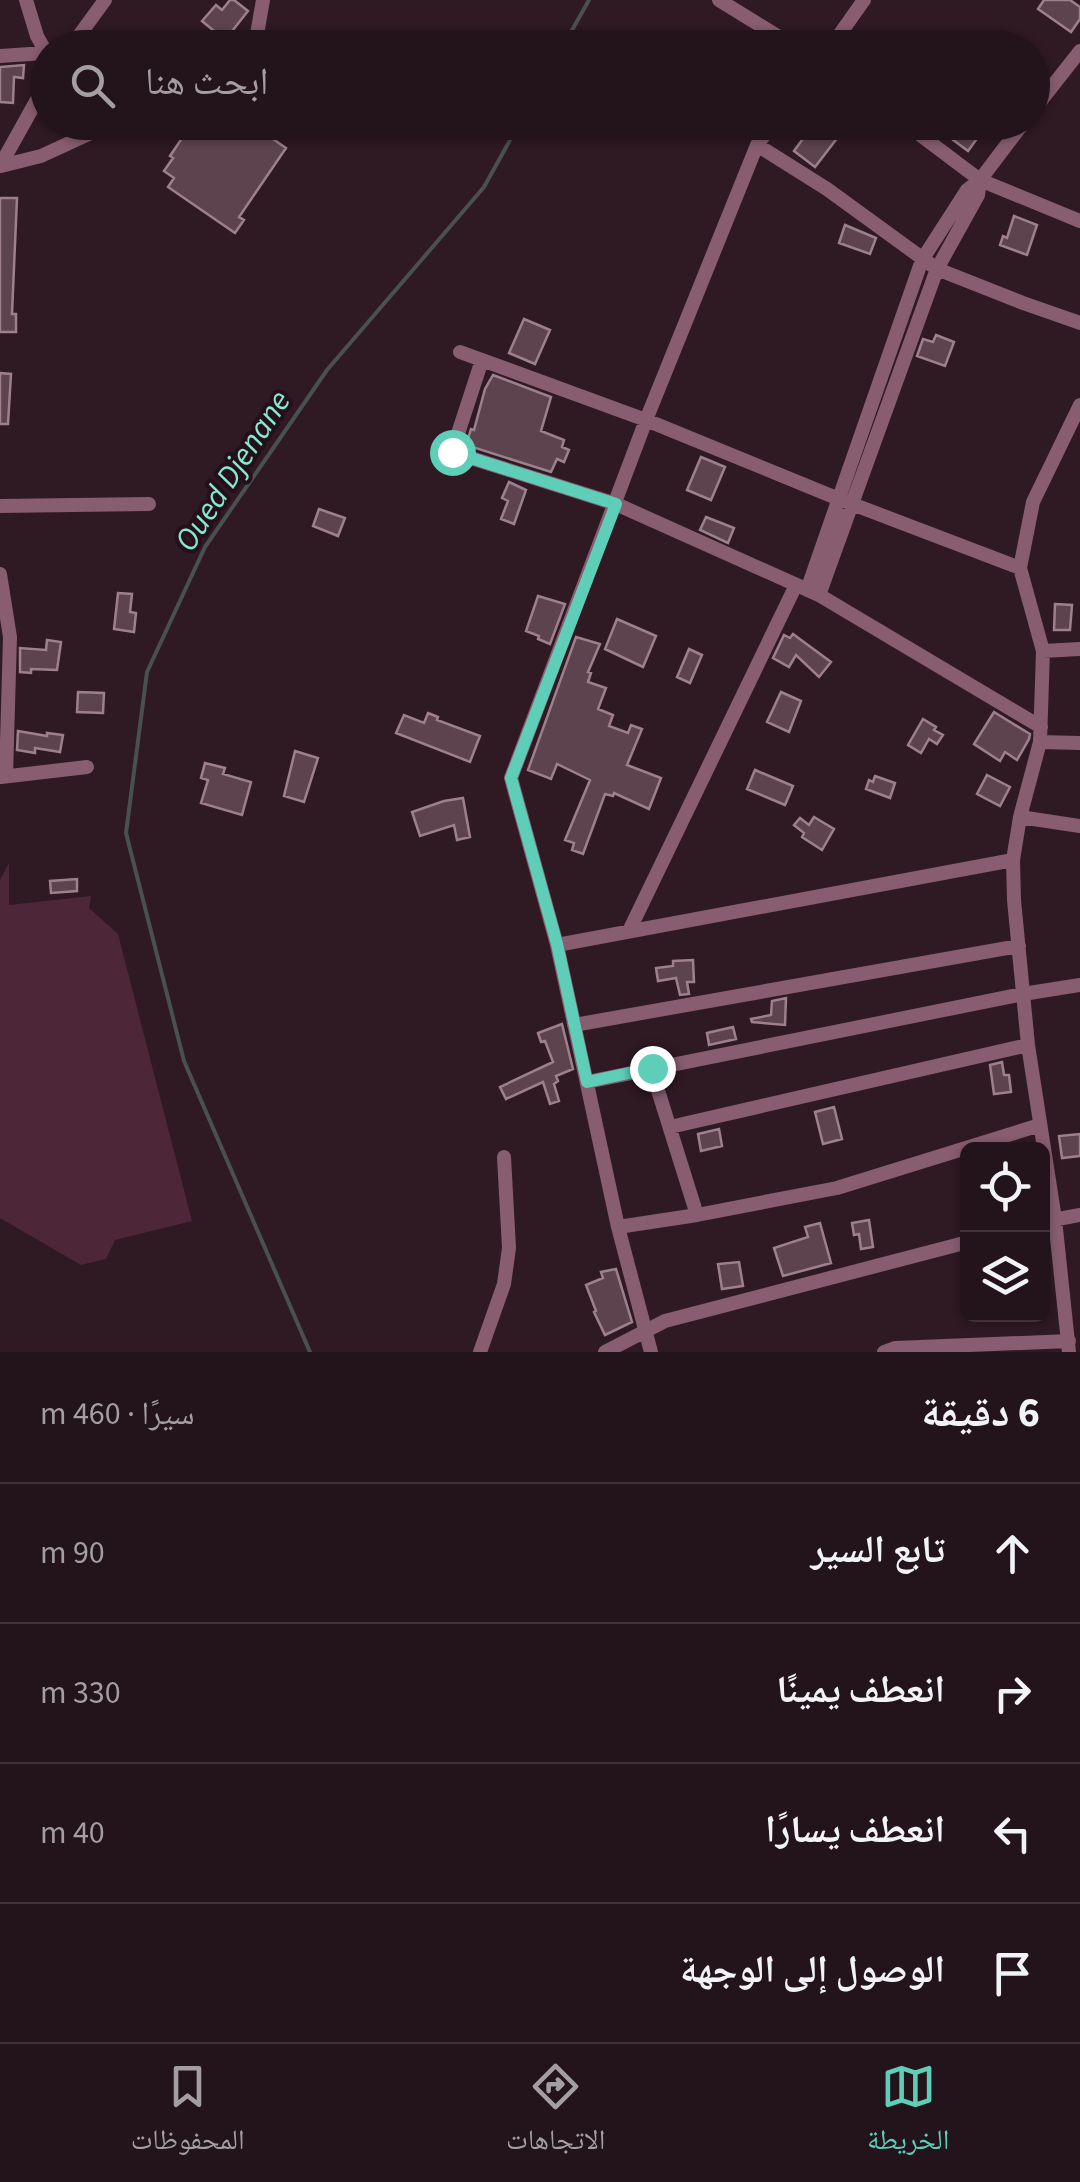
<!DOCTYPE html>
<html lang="ar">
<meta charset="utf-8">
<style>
:root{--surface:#23131a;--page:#2f2027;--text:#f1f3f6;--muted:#a39ea2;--line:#403239;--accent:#5eceb8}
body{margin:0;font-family:"Source Sans 3","Noto Naskh Arabic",sans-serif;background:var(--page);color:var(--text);direction:rtl}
.controls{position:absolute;right:30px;bottom:30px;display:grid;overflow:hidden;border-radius:15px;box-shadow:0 2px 8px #0004}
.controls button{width:90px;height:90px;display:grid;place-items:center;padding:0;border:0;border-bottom:2px solid var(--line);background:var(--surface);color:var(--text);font:50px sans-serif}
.stop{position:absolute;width:30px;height:30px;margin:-22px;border:8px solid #5eceb8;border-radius:50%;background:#fff}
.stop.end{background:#5eceb8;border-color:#fff;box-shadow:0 2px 10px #0008}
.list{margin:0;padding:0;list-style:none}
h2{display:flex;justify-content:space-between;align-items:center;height:130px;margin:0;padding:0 40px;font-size:42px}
h2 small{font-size:32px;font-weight:400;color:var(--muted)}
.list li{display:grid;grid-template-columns:65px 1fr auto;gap:30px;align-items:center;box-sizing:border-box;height:140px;padding:0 40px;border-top:2px solid var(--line)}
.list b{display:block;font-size:38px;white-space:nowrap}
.list em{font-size:32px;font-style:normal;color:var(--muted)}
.icon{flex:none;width:55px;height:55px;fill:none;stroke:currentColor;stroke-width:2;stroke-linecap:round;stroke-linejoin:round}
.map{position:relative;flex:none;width:1080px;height:1352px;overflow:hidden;direction:ltr}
.search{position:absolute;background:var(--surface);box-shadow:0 2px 8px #0004;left:30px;right:30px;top:30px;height:110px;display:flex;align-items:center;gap:25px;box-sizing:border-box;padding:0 35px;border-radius:55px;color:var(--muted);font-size:38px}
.sheet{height:690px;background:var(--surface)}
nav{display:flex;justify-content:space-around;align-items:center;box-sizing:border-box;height:140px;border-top:2px solid var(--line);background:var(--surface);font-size:28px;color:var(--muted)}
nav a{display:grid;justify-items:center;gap:5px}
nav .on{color:var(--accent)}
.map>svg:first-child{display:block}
.green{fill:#4d2638}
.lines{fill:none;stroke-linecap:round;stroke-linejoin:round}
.stream{stroke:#485150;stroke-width:4}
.building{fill:#5d434e;stroke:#9d808c;stroke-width:2.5}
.minor{stroke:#875d6f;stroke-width:14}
.route{stroke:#5eceb8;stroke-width:12}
.labels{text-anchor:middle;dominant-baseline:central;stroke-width:8;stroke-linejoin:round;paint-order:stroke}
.water-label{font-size:32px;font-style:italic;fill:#83ead4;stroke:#250f19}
</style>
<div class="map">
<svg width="1080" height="1352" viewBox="0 0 1080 1352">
<rect width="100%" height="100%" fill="#2f1923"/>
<path class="green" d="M9,863V905L91,896L89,908L118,934L192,1221L115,1240L106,1259L81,1265L0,1218V880Z"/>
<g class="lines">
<path class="stream" d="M562,48L589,0
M310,1352L184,1061L126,833L147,672L205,547L327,370L484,187L520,122"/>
</g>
<path class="building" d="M230,0H234L248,11L225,40L202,21L216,5L222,10Z
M1044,0H1070L1080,7V19L1071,32L1038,9Z
M24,65L23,78L14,77L13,103L0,102V67Z
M193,122H227L246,135L253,125L286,148L239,217L244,220L235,233L168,187L174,178L164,171L173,158L170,156Z
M929,122H989L968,151Z
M813,125L826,135L828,131L838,137L815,167L794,151Z
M0,198H17L12,314H16V332H0Z
M1014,216L1037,225L1027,255L1000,245L1003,236L1007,238Z
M845,225L876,238L870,254L839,243Z
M524,319L550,330L535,364L509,353Z
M936,335L954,342L945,366L917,356L923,339L933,342Z
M0,373L11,374L8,424H0Z
M493,375L551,397L541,431L564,440L562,447L569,450L564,462L557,459L551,472L466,445L471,429L474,430L485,389Z
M701,457L725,467L711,500L687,490Z
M509,482L526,490L514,524L501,519L508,501L502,498Z
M319,509L345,518L338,536L313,526Z
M706,517L734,528L728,543L700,530Z
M118,593L132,594L130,612L136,613L134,632L114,629Z
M538,596L565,604L550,644L538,639L539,636L526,631Z
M1055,604L1072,605L1070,630H1054Z
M617,619L656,636L643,667L605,649Z
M793,634L831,662L819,677L796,655L789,667L773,658L784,635L790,638Z
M576,637L600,644L588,672L591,673L588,682L606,688L598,709L613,715L609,726L628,733L631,725L642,729L627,765L661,778L649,809L614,793L613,796L605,794L583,854L572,850L574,843L565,840L590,780L557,764L551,779L528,770Z
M47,640L61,642L57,670L31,669V673L20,672V648L46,650Z
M689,649L702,655L690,683L677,677Z
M78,692L104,693L103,713L77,712Z
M781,692L801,701L789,732L767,722Z
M994,712L1030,734L1029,739L1017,760L1005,752L1000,761L974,744Z
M428,713L438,717L437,720L480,736L470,762L396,733L404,715L424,723Z
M923,719L936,727L934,730L943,735L937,744L929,739L921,753L908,745Z
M18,731L47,736V733L63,735L60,752L35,748V753L17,750Z
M295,751L318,758L304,802L284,796Z
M205,763L225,768L223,774L251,782L242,815L201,803L208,780L201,778Z
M755,770L793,786L785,805L747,789Z
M987,775L1010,787L1000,806L977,794Z
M875,776L895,783L890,798L866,789L869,780L873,782Z
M463,798L470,837L457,840L454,825L420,836L412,812L444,801Z
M814,817L834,829L822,850L802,837L804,833L794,825L800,818L809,825Z
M77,879V891L51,893L50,881Z
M693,960L694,982H687L689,994L680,995L676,978L658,981L656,968L673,966V961Z
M786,998L785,1025L752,1022L751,1019L771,1015L772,1001Z
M562,1024L573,1069L556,1076L558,1081L554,1084L559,1101L550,1104L543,1082L506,1099L500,1087L553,1062L545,1041L541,1042L538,1033Z
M733,1027L736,1039L709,1045L707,1033Z
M1002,1062L1004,1075H1009L1011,1092L994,1094L990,1065Z
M834,1107L842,1139L823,1144L815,1112Z
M719,1129L722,1146L701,1151L698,1134Z
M1080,1134V1156L1062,1158L1059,1136Z
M869,1220L873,1247L861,1249L859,1234L854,1235L852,1223Z
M820,1223L831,1263L783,1276L774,1248L808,1237L805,1227Z
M739,1262L743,1286L722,1289L718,1264Z
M616,1269L632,1322L605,1335L594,1312L596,1311L586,1285L603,1278L601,1272Z"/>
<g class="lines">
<path class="minor" d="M26,0L37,36L48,56
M719,0L797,48
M70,48L105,0
M251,48L256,40L263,0
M830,48L864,0
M0,56L45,53
M1032,112L1080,51
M903,122L980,180L1080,221
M757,145L827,189L937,269L1023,303L1080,323
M0,166L48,80
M1,166L41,156L115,122
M460,352L646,420L839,499L1020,568
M482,360L452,452L616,504L819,595L1041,727
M0,506L149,504
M0,574L10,637L6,776
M807,590L922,260L967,190L980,180L1024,122
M819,595L937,269L978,195L980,180
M1043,651L1080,649
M1040,742L1080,743
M1,777L87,767
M1020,817L1080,826
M629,931L796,585
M557,945L1013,860
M574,1025L1019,946
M651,1068L697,1215
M587,1082L1023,994L1080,985
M670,1127L1028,1045
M1042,1222L1080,1215
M618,1227L697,1215L837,1188L1040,1125
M480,1352L504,1284L509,1248L504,1157
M605,1352L665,1321L968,1242
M651,1352L618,1227L557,945L511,778L646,420L757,145L774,122
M884,1352L895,1348L1069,1341
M1069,1352L1055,1219L1028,1045L1014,900L1013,860L1020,817L1040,742L1043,651L1020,568L1033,502L1080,405"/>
</g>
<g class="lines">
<path class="route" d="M452,452L616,504L511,778L557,944L587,1082L652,1068"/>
</g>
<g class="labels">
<g class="water-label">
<text transform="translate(233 471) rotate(-57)">Oued Djenane</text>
</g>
</g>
</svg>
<div class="controls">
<button><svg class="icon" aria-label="locate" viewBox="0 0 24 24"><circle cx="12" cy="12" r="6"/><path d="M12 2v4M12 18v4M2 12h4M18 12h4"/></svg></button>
<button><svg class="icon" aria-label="layers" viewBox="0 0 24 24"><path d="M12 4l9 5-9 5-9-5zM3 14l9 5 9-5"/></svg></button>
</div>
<div class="stop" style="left:452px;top:452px"></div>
<div class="stop end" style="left:652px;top:1068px"></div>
<div class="search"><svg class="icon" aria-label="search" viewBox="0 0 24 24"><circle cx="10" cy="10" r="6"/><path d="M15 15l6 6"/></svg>ابحث هنا</div>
</div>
<section class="sheet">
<h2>6 دقيقة<small>سيرًا · 460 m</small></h2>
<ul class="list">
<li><svg class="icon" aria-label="ahead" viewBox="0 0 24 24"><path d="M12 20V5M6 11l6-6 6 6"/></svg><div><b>تابع السير</b></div><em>90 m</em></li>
<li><svg class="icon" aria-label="right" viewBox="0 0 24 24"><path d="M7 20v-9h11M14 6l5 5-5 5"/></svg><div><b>انعطف يمينًا</b></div><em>330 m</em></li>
<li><svg class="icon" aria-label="left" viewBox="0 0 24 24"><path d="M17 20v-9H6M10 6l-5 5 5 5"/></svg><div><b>انعطف يسارًا</b></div><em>40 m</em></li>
<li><svg class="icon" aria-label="arrive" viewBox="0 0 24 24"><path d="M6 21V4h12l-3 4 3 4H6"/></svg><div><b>الوصول إلى الوجهة</b></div></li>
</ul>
</section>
<nav>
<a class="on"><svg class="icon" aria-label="map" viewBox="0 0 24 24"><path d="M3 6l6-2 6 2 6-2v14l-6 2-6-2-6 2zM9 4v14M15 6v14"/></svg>الخريطة</a>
<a><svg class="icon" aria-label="directions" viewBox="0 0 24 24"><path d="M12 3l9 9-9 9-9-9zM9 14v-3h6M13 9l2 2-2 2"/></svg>الاتجاهات</a>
<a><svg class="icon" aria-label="saved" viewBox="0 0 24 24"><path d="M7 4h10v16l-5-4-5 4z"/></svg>المحفوظات</a>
</nav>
